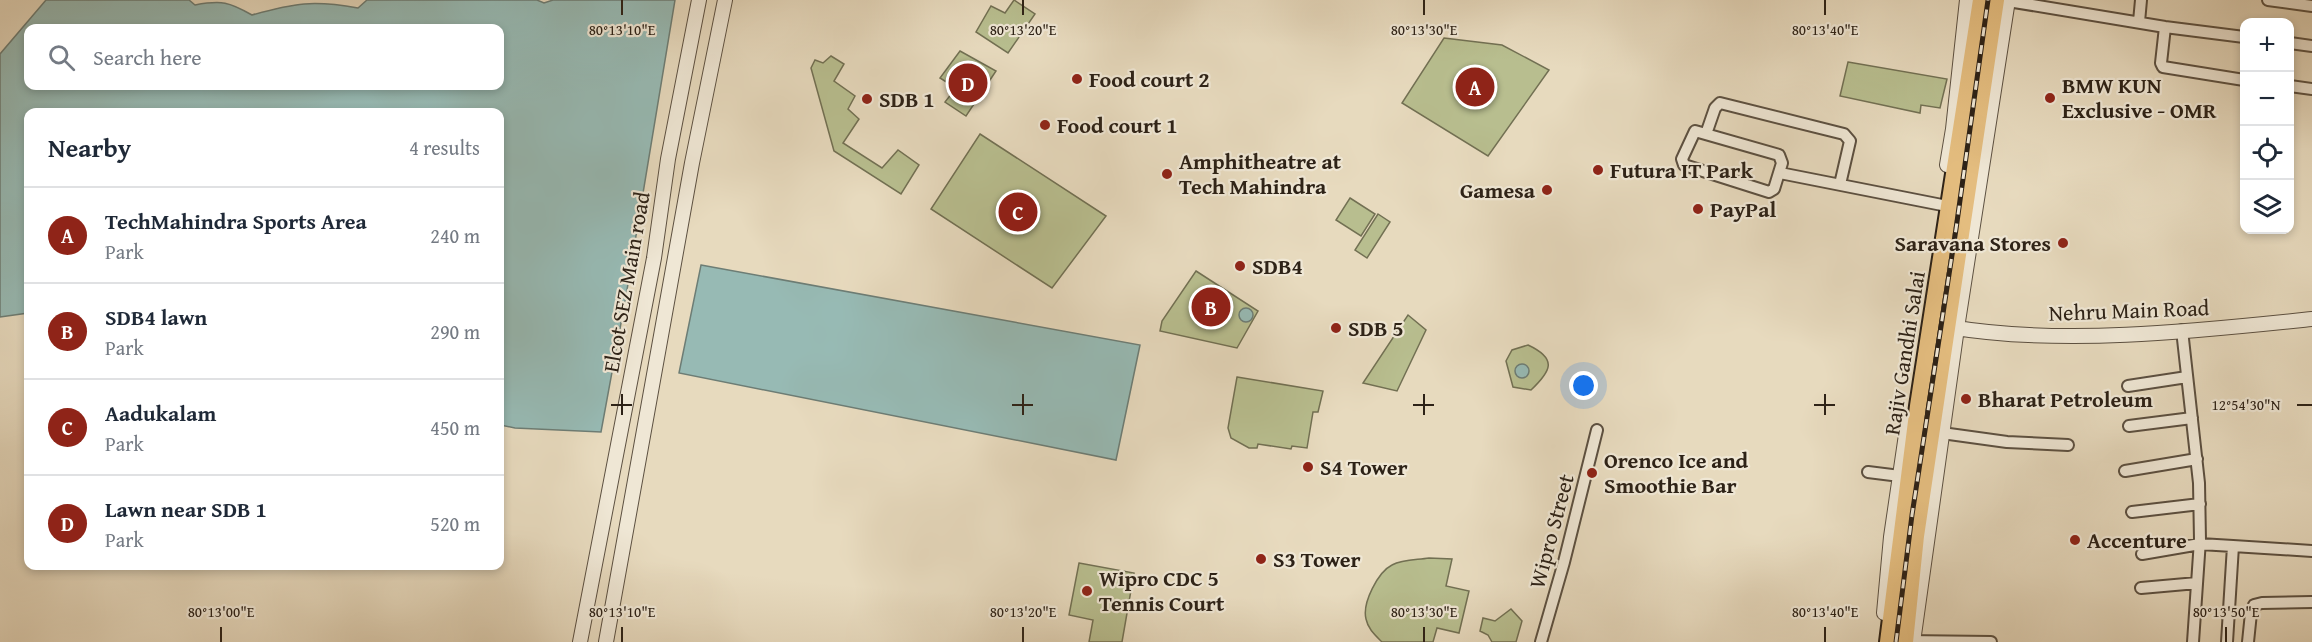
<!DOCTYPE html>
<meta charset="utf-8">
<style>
:root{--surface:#fff;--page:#f6f6f7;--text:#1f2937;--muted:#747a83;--line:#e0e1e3;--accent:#8f2418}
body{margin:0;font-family:"Gentium Book Plus",serif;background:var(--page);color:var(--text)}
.controls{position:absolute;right:18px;top:18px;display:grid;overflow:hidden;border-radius:12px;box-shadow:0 3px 9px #0003}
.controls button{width:54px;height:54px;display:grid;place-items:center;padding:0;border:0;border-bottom:2px solid var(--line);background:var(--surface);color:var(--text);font:30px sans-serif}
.you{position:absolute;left:1584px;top:386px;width:21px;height:21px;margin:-15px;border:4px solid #fff;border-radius:50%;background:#1a73e8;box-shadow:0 0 0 9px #1a73e833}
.badge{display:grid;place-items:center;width:39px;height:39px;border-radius:50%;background:var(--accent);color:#fff;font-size:20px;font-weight:700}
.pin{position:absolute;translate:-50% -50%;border:3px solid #fff;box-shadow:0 2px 6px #0006}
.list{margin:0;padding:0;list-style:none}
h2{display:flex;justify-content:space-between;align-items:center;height:78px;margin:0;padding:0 24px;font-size:26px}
h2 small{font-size:20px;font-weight:400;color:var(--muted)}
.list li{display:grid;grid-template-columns:39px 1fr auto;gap:18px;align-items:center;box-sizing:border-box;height:96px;padding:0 24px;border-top:2px solid var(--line)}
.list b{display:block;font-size:22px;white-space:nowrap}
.list p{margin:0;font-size:20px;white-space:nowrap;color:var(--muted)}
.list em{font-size:20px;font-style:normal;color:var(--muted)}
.icon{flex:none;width:33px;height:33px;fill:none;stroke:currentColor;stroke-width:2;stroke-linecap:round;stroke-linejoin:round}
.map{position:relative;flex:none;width:2312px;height:642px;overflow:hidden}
.search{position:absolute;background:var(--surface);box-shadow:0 3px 9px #0003;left:24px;top:24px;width:480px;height:66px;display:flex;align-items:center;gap:15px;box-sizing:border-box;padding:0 21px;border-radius:12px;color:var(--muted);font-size:22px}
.panel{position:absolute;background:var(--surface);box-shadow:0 3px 9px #0003;left:24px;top:108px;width:480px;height:462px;border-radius:12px}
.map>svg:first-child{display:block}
.green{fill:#b8be8f;stroke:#727053;stroke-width:1.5}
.water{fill:#97bab4;stroke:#6d7d75;stroke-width:1.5;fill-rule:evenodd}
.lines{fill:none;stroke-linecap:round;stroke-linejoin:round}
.minor-casing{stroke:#5c5041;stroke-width:14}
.tertiary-casing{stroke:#5c5041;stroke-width:16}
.primary-casing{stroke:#2d2217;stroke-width:20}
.minor{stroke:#efe7d5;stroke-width:10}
.tertiary{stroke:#efe7d5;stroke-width:14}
.primary{stroke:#e4bd7f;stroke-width:16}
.rail-casing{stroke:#2d2217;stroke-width:5}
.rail{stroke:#efe7d5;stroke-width:3;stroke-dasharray:9;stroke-linecap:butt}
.ticks{fill:none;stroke:#2d2217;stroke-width:2}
.poi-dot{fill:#8f2418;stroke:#efe7d5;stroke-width:2}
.labels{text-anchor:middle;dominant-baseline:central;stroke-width:4.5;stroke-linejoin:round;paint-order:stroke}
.poi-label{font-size:22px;font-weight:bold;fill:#2d2217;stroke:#efe7d5;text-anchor:start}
.street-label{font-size:22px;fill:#2d2217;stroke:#efe7d5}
.ticks-label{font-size:15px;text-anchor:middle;fill:#2d2217;stroke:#efe7d5;stroke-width:4.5;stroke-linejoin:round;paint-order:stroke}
</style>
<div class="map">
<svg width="2312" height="642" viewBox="0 0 2312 642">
<rect width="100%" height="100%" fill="#e7dabe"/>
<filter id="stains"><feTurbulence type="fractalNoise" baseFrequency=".00333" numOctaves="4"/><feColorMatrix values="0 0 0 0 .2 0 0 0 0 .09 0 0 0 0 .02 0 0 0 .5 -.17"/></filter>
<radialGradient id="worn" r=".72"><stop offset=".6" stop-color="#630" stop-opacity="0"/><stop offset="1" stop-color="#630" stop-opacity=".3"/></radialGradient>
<path class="green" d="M1014,0L1035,14L1008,53L976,32L991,6L1005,13Z
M1444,38L1502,45L1549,70L1488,156L1402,103Z
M960,51L996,71L966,116L945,102L956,88L940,78Z
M831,56L844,64L834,81L855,96L848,109L859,119L843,143L882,168L898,150L919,165L901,194L834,151L811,68L815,60L823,63Z
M1848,62L1947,79L1940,108L1921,105L1920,113L1840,96Z
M980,134L1106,216L1052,288L931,209Z
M1350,198L1375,214L1361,236L1336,220Z
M1378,214L1390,222L1367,258L1355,250Z
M1196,271L1258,311L1237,348L1160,331L1162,321Z
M1408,315L1426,330L1397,391L1363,383Z
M1528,345C1558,359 1551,371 1531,390L1513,387L1506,361L1512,350Z
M1237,377L1323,391L1318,412H1313L1307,448L1292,446L1291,449L1258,444L1257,448H1249L1231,438L1228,428Z
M1429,558L1452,559L1446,586L1469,591L1459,633L1437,628L1433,642H1382C1375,635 1368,629 1366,619C1362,603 1378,572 1392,565C1403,559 1417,560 1429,558Z
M1079,563L1134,573L1122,642H1089L1093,620L1069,615Z
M1511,609L1522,621L1516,642H1492L1488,635L1480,631L1483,618L1495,621Z"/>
<path class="water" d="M46,0H189L195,5C222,0 229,2 252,15C295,3 313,0 358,8L367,0H537L544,3L553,0H675L626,296L601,432L515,428L500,425V112H28V313L0,317V54ZM500,28V86H28V28Z
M701,265L1140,345L1116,460L679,373Z
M1239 315a7 7 0 1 1 14 0a7 7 0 1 1-14 0Z
M1515 371a7 7 0 1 1 14 0a7 7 0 1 1-14 0Z"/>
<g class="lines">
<defs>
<path id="minor" d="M2268,0L2312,6
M2008,1L2165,27L2244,37
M2139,22L2141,0
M2165,27L2161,63L2163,67L2244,80
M2290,43L2312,46
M2290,86L2312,89
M1695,131L1779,155L1782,163L1774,189L1769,192L1684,165L1682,159Z
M1706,134L1715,108L1720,103L1844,134L1850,141L1841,180
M1780,173L1942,205
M2182,330L2199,483L2200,540L2193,642
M2128,386L2187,377
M2129,426L2192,418
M1942,433L2007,442L2068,445
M2125,471L2197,459
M1868,472L1900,476
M2132,512L2200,504
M2142,554L2200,544L2233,546
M2141,588L2197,583
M1905,641L1991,642
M1541,642L1564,562L1597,430
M2227,642L2233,546L2312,551
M2248,642L2251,613L2254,605L2262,603L2312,602"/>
<path id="tertiary" d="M1947,165L1953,129L1967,0
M1950,327C2062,346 2198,331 2312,319
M1884,613L1891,537L1908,421
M580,642L654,258L668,159L699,0
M606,642L692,163L725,0
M1913,642L1957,328L2008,0"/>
<path id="primary" d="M1888,642L1918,406L1981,0
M1905,642L1916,536L1996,0"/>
</defs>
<use href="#minor" class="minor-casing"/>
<use href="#tertiary" class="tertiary-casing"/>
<use href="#primary" class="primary-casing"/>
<use href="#minor" class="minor"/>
<use href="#tertiary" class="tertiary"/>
<use href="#primary" class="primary"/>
<defs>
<path id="rail" d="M1896,642L1912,515L1956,229L1988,0"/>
</defs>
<use href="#rail" class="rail-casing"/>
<use href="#rail" class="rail"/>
</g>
<path class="ticks" d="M622,0V15M1023,0V15M1424,0V15M1825,0V15M622,394V415M1023,394V415M1424,394V415M1825,394V415M611,405H632M1012,405H1033M1413,405H1434M1814,405H1835M2297,405H2312M221,627V642M622,627V642M1023,627V642M1424,627V642M1825,627V642M2226,627V642"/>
<g class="poi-dot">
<circle cx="1077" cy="79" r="6"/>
<circle cx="2050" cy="98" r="6"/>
<circle cx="867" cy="99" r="6"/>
<circle cx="1045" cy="125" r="6"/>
<circle cx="1598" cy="170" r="6"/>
<circle cx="1167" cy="174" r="6"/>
<circle cx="1547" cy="190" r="6"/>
<circle cx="1698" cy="209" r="6"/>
<circle cx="2063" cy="243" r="6"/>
<circle cx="1240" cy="266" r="6"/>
<circle cx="1336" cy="328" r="6"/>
<circle cx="1966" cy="399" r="6"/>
<circle cx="1308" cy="467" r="6"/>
<circle cx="1592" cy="473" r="6"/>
<circle cx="2075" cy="540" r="6"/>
<circle cx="1261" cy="559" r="6"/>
<circle cx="1087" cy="591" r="6"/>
</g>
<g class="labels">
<g class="poi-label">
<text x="1089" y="79">Food court 2</text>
<text x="2062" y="85">BMW KUN<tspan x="2062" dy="25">Exclusive - OMR</tspan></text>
<text x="879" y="99">SDB 1</text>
<text x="1057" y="125">Food court 1</text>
<text x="1179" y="161">Amphitheatre at<tspan x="1179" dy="25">Tech Mahindra</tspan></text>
<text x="1610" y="170">Futura IT Park</text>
<text x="1535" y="190" text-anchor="end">Gamesa</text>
<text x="1710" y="209">PayPal</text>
<text x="2051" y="243" text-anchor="end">Saravana Stores</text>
<text x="1252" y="266">SDB4</text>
<text x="1348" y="328">SDB 5</text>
<text x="1978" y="399">Bharat Petroleum</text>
<text x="1604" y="460">Orenco Ice and<tspan x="1604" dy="25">Smoothie Bar</tspan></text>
<text x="1320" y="467">S4 Tower</text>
<text x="2087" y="540">Accenture</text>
<text x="1273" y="559">S3 Tower</text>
<text x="1099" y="578">Wipro CDC 5<tspan x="1099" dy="25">Tennis Court</tspan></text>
</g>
<g class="street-label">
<text transform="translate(626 282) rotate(-80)">Elcot SEZ Main road</text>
<text transform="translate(2129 310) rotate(-2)">Nehru Main Road</text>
<text transform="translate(1904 353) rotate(-81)">Rajiv Gandhi Salai</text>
<text transform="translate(1551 531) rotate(-75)">Wipro Street</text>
</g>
</g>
<g class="ticks-label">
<text x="622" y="35">80°13'10"E</text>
<text x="1023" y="35">80°13'20"E</text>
<text x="1424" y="35">80°13'30"E</text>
<text x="1825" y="35">80°13'40"E</text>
<text x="2246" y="410">12°54'30"N</text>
<text x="221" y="617">80°13'00"E</text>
<text x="622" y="617">80°13'10"E</text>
<text x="1023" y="617">80°13'20"E</text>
<text x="1424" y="617">80°13'30"E</text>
<text x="1825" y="617">80°13'40"E</text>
<text x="2226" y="617">80°13'50"E</text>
</g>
<rect width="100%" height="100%" filter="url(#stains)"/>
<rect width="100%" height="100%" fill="url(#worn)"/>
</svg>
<div class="controls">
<button>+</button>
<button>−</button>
<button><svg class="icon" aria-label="locate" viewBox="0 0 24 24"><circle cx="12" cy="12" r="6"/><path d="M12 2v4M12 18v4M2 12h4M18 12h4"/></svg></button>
<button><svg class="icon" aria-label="layers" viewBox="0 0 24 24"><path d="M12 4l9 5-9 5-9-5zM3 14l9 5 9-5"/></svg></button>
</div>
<div class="you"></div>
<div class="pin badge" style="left:1475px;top:87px">A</div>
<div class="pin badge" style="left:1211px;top:307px">B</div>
<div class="pin badge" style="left:1018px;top:212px">C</div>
<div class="pin badge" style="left:968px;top:83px">D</div>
<div class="search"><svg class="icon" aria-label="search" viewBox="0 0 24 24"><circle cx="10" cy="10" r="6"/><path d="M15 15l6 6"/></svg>Search here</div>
<section class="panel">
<h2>Nearby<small>4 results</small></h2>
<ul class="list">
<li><span class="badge">A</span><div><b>TechMahindra Sports Area</b><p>Park</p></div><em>240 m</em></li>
<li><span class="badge">B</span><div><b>SDB4 lawn</b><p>Park</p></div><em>290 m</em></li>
<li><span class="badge">C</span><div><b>Aadukalam</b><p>Park</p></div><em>450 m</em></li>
<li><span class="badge">D</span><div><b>Lawn near SDB 1</b><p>Park</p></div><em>520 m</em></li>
</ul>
</section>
</div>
